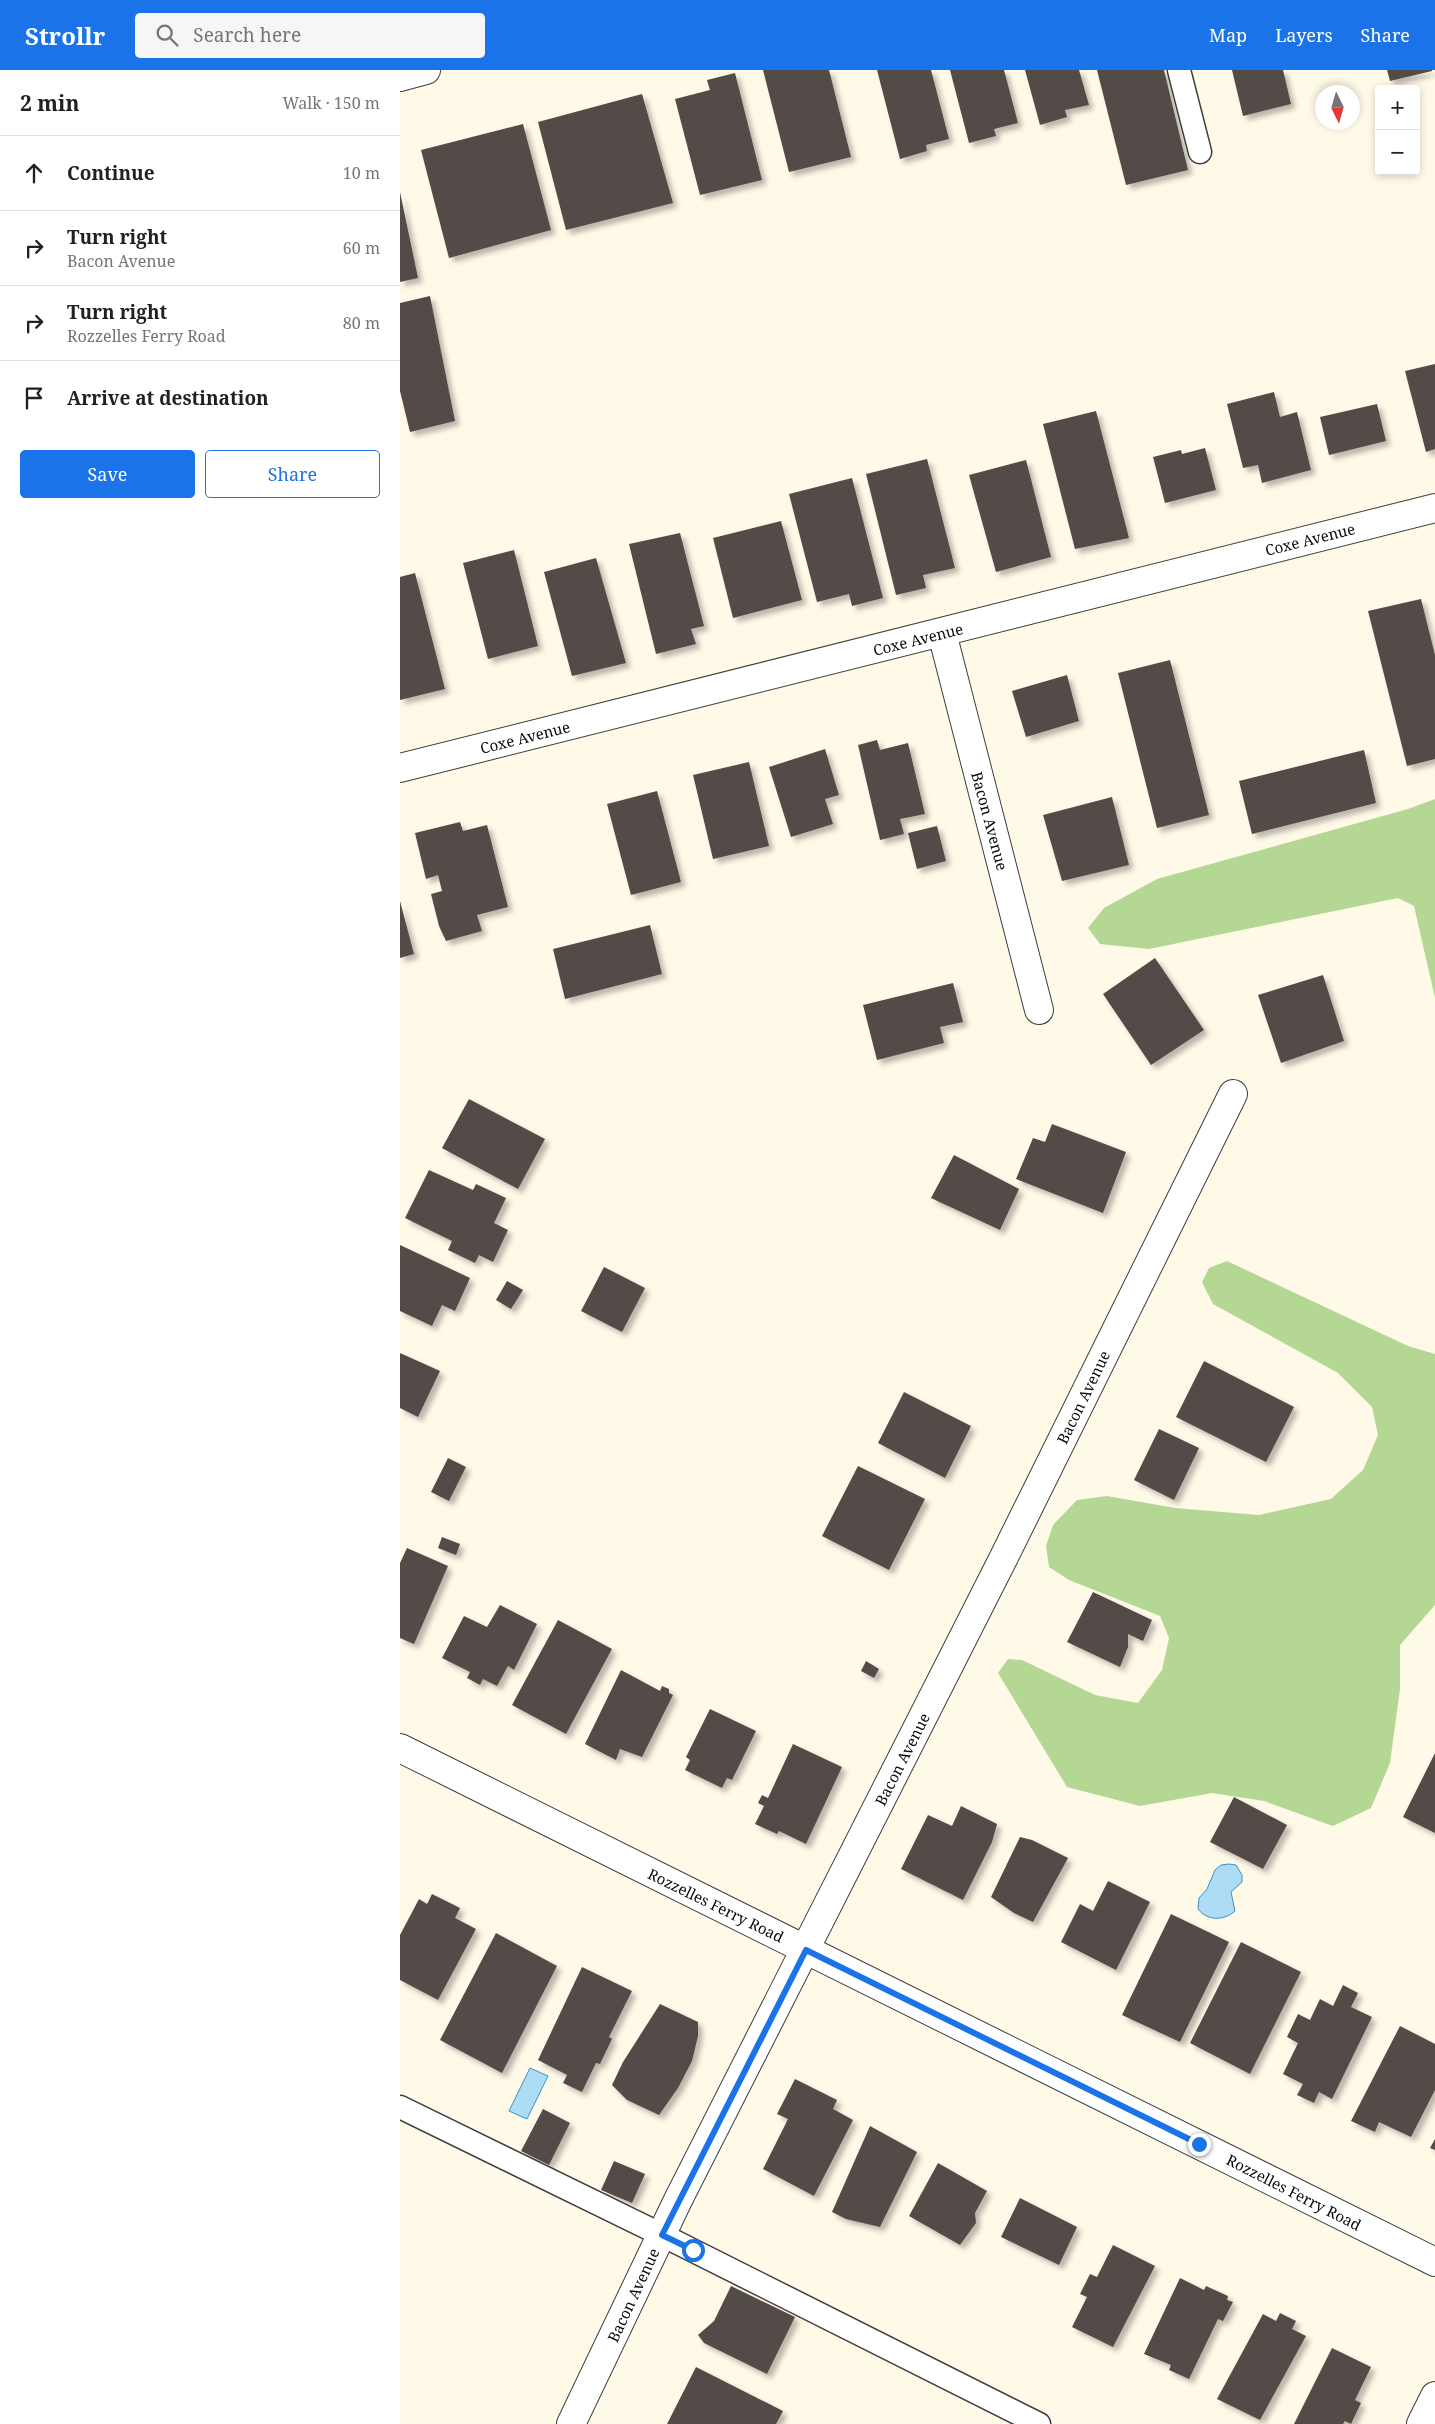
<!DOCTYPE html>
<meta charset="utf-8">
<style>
:root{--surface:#fff;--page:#f6f6f6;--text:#202124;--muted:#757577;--line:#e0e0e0;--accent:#1a73e8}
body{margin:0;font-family:"Noto Serif",serif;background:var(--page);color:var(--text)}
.controls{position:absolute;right:15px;top:15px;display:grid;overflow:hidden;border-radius:5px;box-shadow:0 2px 8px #0003}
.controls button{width:45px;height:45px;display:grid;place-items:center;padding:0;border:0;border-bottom:1px solid var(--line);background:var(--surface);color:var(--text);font:25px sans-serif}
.compass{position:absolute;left:915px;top:15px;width:45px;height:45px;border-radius:50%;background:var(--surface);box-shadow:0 2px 8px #0003;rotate:175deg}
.stop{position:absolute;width:15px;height:15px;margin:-11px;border:4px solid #1a73e8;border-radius:50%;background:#fff}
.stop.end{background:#1a73e8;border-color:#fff;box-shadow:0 1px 5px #0008}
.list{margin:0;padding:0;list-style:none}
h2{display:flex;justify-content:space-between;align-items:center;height:65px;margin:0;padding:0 20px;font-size:21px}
h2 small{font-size:16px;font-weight:400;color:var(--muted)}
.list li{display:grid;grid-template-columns:32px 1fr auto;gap:15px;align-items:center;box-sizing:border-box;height:75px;padding:0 20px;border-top:1px solid var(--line)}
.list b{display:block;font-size:19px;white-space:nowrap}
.list p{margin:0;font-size:16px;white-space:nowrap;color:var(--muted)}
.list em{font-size:16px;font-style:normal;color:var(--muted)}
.actions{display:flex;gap:10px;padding:15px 20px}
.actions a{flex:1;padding:11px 0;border:1px solid var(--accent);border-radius:5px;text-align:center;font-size:18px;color:var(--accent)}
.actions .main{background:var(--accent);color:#fff}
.icon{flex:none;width:28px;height:28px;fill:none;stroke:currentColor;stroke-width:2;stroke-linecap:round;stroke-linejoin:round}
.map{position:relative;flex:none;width:1035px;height:2354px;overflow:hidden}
header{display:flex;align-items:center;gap:30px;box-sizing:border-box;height:70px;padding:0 25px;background:var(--accent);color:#fff}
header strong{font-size:24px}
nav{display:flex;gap:28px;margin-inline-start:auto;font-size:18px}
.search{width:350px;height:45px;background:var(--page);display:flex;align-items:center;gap:12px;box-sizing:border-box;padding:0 18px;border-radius:5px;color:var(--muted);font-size:19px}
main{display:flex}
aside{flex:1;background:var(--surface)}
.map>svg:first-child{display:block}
.forest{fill:#b4d793}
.water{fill:#aedcf4;stroke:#3794c9}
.building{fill:#524b47;filter:url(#shadow)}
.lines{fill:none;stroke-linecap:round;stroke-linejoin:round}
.service-casing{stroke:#3d3d3d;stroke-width:25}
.minor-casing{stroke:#3d3d3d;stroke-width:30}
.tertiary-casing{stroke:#3d3d3d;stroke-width:30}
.service{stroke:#fff;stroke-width:22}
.minor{stroke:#fff;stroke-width:28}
.tertiary{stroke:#fff;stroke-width:28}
.route{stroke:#1a73e8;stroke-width:6}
.labels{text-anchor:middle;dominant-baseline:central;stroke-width:5;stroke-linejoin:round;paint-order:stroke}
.street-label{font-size:15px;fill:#0a0a0a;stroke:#fff}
</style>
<header>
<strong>Strollr</strong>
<div class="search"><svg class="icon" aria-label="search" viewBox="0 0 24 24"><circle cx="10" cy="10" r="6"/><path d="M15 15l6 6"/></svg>Search here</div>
<nav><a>Map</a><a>Layers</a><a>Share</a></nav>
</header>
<main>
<aside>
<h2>2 min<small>Walk · 150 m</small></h2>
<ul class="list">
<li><svg class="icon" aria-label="ahead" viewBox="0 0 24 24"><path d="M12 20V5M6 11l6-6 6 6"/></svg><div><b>Continue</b></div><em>10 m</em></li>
<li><svg class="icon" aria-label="right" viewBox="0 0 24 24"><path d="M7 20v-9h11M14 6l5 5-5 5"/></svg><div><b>Turn right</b><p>Bacon Avenue</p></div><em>60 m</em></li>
<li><svg class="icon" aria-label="right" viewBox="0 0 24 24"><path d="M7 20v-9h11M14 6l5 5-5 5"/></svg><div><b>Turn right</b><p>Rozzelles Ferry Road</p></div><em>80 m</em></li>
<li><svg class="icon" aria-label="arrive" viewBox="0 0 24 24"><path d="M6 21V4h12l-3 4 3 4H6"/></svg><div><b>Arrive at destination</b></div></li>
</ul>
<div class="actions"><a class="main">Save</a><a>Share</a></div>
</aside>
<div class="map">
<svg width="1035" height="2354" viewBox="0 0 1035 2354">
<defs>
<filter id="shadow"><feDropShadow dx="4.5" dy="4.5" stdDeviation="2.5" flood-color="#0004"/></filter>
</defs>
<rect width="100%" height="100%" fill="#fff9e8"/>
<path class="forest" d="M1035,729V928L1014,836L998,828L749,879L700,874L688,858L704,838L757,809L1008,739Z
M827,1191L1008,1276L1035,1284V1535L1000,1575V1619L990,1693L971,1738L933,1756L864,1731L812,1723L740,1736L667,1717L598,1603L608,1589L622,1590L695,1625L738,1633L762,1600L769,1568L760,1546L669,1510L649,1497L646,1476L653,1455L677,1430L707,1426L775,1438L859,1445L931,1429L963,1400L978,1365L972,1337L938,1303L813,1234L802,1212L809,1198Z"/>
<path class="water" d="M829,1794L836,1795L842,1805V1812L831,1822L835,1841C824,1851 807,1851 798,1839L799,1828L807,1819L815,1800L821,1795Z
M130,1998L148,2006L127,2049L109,2041Z"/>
<path class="building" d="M363,0H429L451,87L389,102Z
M477,0H531L549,69L526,75L527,81L500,89Z
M550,0H604L618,53L594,59L596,66L569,73Z
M625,0H679L689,35L665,40L667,47L640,55Z
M697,0H764L788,100L726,115Z
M832,0H883L891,34L843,46Z
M987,0H1032V1L990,11Z
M335,3L362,110L300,125L275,29L310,20L307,10Z
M242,24L273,133L166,160L138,52Z
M123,54L151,160L49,188L21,80Z
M0,122L18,208L0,212Z
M30,226L55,351L10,362L0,321V233Z
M1035,294V379L1026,382L1005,301Z
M874,322L880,347L897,342L911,400L862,413L858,395L843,398L827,334Z
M977,334L986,371L929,385L920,347Z
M696,341L729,468L675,479L643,354Z
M805,378L816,420L765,433L753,387L781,380L782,384Z
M527,389L555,498L523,505L526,518L496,525L466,404Z
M626,390L651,487L596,502L569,405Z
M452,408L483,528L452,536L449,524L417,532L389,424Z
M381,451L402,530L333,548L313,468Z
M280,463L304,556L291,559L296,574L256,584L229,474Z
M114,480L138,576L88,589L63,493Z
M196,488L226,593L172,606L144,502Z
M15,503L45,619L0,630V507Z
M1021,529L1035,585V689L1007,696L968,541Z
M770,590L809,745L757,758L718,603Z
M667,605L679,651L626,667L612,621Z
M477,670L480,680L508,673L525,744L500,749L504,764L480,770L458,675Z
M425,679L439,725L425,729L433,754L391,767L369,697Z
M964,680L976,733L852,764L839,711Z
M349,692L369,776L313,789L293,705Z
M257,721L281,812L231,825L207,734Z
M712,727L729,795L662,811L643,745Z
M60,752L63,761L87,755L108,837L77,845L82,861L46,871L39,856L31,824L42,821L38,805L26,809L15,763Z
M537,756L546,791L517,799L508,763Z
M0,831L14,884L0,888Z
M250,855L262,904L165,929L153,879Z
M755,888L804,960L751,995L703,924Z
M923,905L944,971L881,993L858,925Z
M553,913L563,952L540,957L544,973L477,990L463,935Z
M69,1029L145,1069L118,1119L42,1078Z
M652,1054L726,1082L703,1143L616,1109L633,1068L645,1072Z
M554,1085L619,1119L600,1160L531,1128Z
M29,1100L73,1120L76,1114L106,1128L94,1153L108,1160L93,1192L79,1185L75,1193L48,1180L52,1171L5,1148Z
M0,1175L70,1208L55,1241L42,1235L32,1256L0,1241Z
M204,1197L245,1218L222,1262L181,1241Z
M107,1211L123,1220L111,1239L96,1230Z
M0,1283L40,1301L18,1347L0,1338Z
M804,1291L894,1337L866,1392L776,1347Z
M504,1322L571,1356L545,1408L478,1373Z
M759,1359L799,1378L774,1430L734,1410Z
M48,1388L66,1397L49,1431L31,1422Z
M458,1396L525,1429L489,1500L422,1466Z
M42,1467L60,1474L56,1485L38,1478Z
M7,1478L48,1496L14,1574L0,1568V1493Z
M693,1522L752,1550L743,1571L728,1564V1577L720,1597L667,1572Z
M100,1535L137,1554L114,1600L108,1596L97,1616L83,1609L80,1615L67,1608L70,1602L42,1588L64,1546L87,1557Z
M158,1550L212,1579L166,1664L112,1635Z
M466,1591L479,1599L474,1608L461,1601Z
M221,1600L260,1621L262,1616L269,1619V1623L273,1625L242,1687L220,1679L216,1690L185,1674Z
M310,1639L356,1661L332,1710L327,1708L322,1718L285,1700L290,1690L286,1687Z
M393,1674L442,1697L406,1774L379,1761L377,1764L355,1754L364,1736L358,1733L362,1725L368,1728Z
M1035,1683V1763L1003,1747Z
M834,1727L887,1755L863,1799L810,1772Z
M561,1736L597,1754L592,1772L563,1830L501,1799L528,1745L552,1756Z
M620,1767L632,1770L668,1788L633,1852L614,1843L591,1827Z
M708,1811L750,1832L716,1900L661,1872L680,1834L693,1841Z
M32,1824L60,1838L55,1848L76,1859L38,1930L0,1910V1865L19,1829L27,1834Z
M771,1844L829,1872L780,1972L722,1945Z
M96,1863L157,1896L102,2003L40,1970Z
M841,1872L901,1902L850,2004L790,1973Z
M182,1897L232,1921L209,1967L212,1969L200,1994L196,1993L182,2022L163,2013L167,2005L138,1990Z
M943,1915L958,1923L951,1937L972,1947L932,2029L919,2022L914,2033L897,2025L903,2014L883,2004L898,1973L887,1967L898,1944L910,1950L920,1929L933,1936Z
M260,1934L298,1952V1966L292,1991L278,2018L259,2045L227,2030L212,2015L223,1992Z
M1000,1956L1035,1974V2020L1011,2067L979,2052L975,2062L951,2051Z
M395,2009L437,2030L433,2039L453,2050L414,2126L363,2099L388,2049L377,2044Z
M143,2039L170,2053L149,2095L121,2081Z
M470,2056L517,2082L480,2157L446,2149L432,2142Z
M1035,2069V2080L1030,2078Z
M214,2091L245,2104L232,2133L201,2120Z
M538,2093L587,2121L575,2143L576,2153L560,2175L509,2146Z
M620,2128L677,2157L659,2195L601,2167Z
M713,2175L755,2196L713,2277L672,2257L687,2227L680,2224L690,2204L697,2207Z
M780,2208L804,2220L806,2216L828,2226L827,2230L833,2232L823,2251L818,2249L789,2309L769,2300L771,2295L744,2284Z
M331,2216L395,2247L367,2304L304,2273L298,2265L314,2251Z
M880,2243L896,2251L892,2259L906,2266L860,2350L817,2329L863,2244L876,2251Z
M932,2278L971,2297L955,2330L961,2333L951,2354L945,2351L943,2354H894Z
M296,2297L383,2341L376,2354H267Z"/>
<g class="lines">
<defs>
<path id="service" d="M779,0L800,82
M0,2037L262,2165L639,2354"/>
<path id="minor" d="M0,7L26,0
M542,563L639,940
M0,698L1035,438
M171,2354L278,2130L604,1487L833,1024
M1021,2354L1035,2326"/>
<path id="tertiary" d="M0,1678L1035,2192"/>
</defs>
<use href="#service" class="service-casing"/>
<use href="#minor" class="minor-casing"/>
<use href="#tertiary" class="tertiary-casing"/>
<use href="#service" class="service"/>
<use href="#minor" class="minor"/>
<use href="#tertiary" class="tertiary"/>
</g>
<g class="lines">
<path class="route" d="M293,2180L262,2165L406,1880L799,2074"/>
</g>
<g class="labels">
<g class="street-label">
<text transform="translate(910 469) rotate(-14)">Coxe Avenue</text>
<text transform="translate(518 569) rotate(-14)">Coxe Avenue</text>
<text transform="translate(125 667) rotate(-14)">Coxe Avenue</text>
<text transform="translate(590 751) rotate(75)">Bacon Avenue</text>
<text transform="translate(683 1327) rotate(-64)">Bacon Avenue</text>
<text transform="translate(502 1689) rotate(-63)">Bacon Avenue</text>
<text transform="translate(316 1835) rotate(26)">Rozzelles Ferry Road</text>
<text transform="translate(894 2122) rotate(27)">Rozzelles Ferry Road</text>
<text transform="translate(233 2225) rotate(-65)">Bacon Avenue</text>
</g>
</g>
</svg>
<div class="controls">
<button>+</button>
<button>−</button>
</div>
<svg class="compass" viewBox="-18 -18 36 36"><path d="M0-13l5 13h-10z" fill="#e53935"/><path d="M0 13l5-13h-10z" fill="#757577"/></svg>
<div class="stop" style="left:293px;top:2180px"></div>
<div class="stop end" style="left:799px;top:2074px"></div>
</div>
</main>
